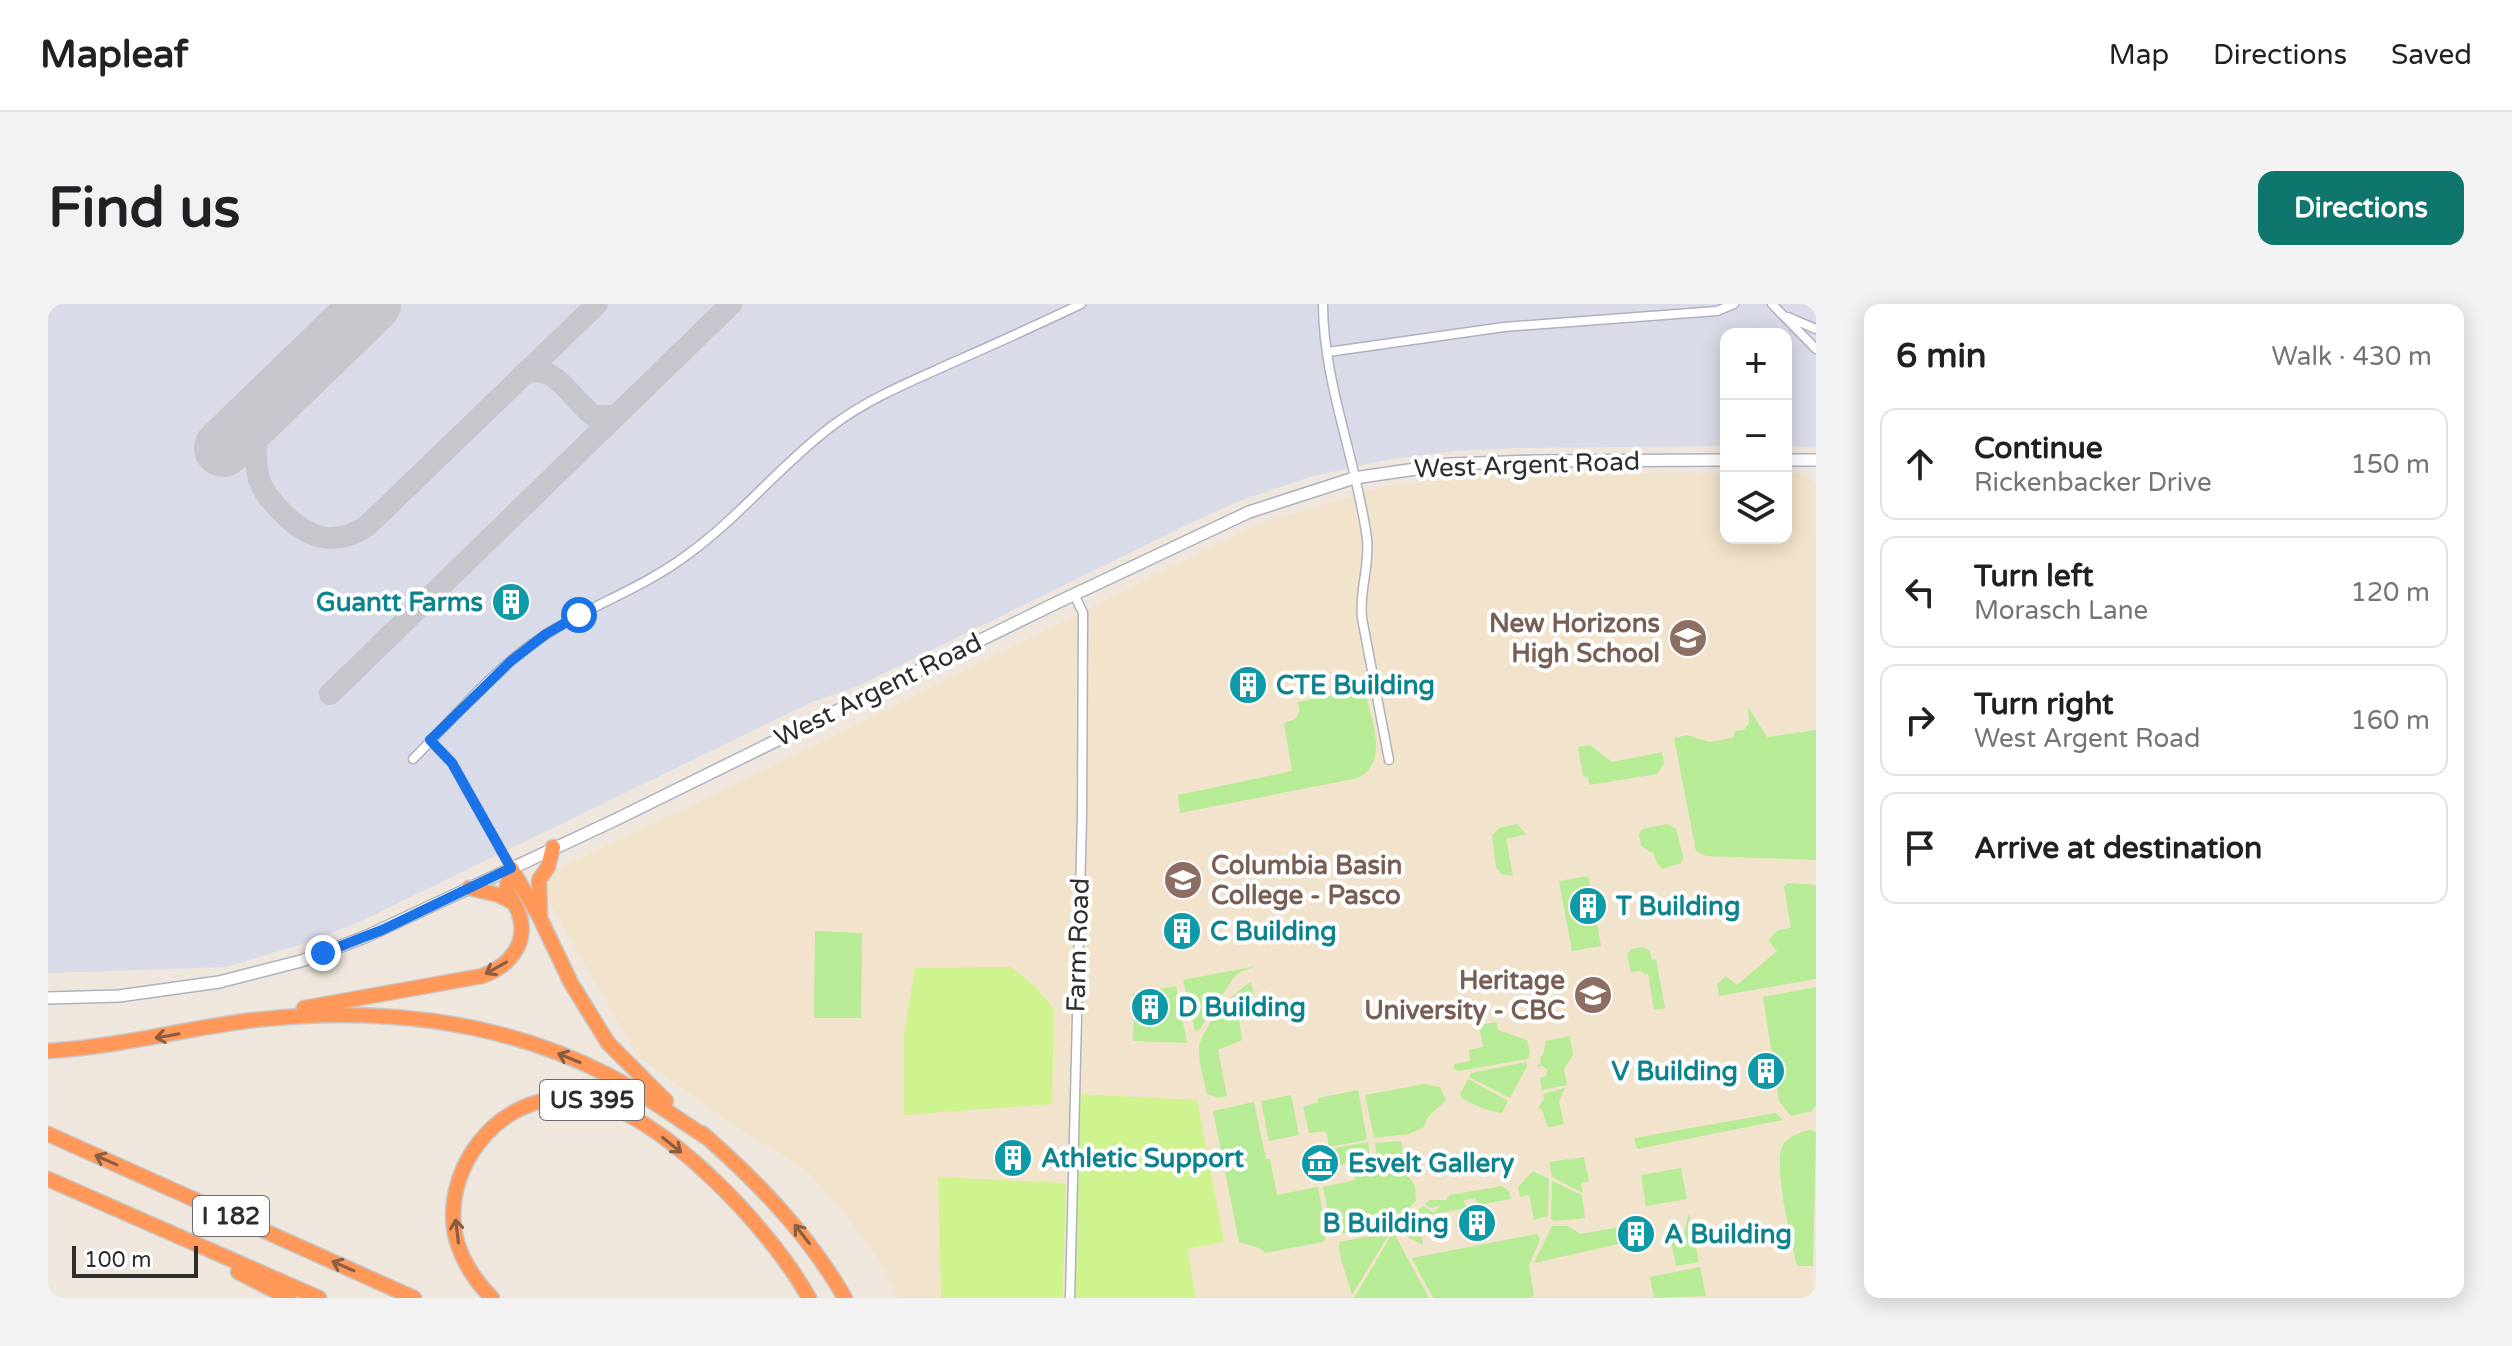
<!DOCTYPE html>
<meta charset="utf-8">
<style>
:root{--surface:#fff;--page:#f2f2f2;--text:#202124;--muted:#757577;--line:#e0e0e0;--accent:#0f766e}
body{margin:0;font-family:"Varela Round",sans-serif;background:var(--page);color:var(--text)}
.controls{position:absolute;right:24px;top:24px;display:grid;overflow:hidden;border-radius:16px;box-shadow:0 4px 20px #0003}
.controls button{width:72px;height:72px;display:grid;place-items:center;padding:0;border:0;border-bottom:2px solid var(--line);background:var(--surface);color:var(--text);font:40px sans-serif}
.scale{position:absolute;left:24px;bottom:20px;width:126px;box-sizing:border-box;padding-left:8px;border:4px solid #2d2d2d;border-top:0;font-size:22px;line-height:28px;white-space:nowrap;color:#2d2d2d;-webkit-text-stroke:6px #fff;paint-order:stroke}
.stop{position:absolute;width:24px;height:24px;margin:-18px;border:6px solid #1a73e8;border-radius:50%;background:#fff}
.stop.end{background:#1a73e8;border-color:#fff;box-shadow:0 2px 8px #0008}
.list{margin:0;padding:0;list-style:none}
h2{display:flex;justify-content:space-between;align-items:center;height:104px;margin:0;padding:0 32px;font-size:34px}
h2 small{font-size:26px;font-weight:400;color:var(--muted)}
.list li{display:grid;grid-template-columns:52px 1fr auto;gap:24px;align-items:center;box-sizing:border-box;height:112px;margin:0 16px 16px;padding:0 16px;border:2px solid var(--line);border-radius:16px}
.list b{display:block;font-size:30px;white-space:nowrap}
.list p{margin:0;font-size:26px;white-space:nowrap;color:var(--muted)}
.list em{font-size:26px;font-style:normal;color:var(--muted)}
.icon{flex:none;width:44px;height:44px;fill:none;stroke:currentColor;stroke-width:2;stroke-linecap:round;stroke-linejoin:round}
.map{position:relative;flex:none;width:1768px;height:994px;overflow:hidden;border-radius:16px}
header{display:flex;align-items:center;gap:48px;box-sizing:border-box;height:112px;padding:0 40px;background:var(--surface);border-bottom:2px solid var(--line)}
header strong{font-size:38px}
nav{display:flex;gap:44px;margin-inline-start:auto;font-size:28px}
.intro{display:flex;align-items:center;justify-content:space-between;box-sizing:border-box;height:192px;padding:0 48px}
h1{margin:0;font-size:56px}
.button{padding:20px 36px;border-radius:16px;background:var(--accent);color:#fff;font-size:28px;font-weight:700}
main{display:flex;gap:48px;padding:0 48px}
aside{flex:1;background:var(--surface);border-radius:16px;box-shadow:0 4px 20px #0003}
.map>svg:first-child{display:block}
.education{fill:#f2e4cc}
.airport{fill:#d9dce8}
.green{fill:#b7eb95}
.pitch{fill:#cff48f}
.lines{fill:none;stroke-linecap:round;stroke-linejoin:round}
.taxiway{stroke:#c7c6cc;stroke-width:22}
.runway{stroke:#c7c6cc;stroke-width:58}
.street-casing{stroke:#aeb2be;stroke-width:11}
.secondary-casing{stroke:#aeb2be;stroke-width:14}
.highway-casing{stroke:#c8c8c8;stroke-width:17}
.street{stroke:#fff;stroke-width:8}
.secondary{stroke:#fff;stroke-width:11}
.highway{stroke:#ff9859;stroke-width:14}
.oneway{stroke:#8c5d41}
.route{stroke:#1a73e8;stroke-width:10}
.labels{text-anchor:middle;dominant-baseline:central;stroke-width:8;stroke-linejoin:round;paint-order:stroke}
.shield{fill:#fff;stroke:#6c6c6c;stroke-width:2}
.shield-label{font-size:24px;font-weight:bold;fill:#2d2d2d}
.street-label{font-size:26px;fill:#2d2d2d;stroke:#fff}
.culture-label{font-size:26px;font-weight:bold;fill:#0d838f;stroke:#fff;text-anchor:start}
.education-label{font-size:26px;font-weight:bold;fill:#785e54;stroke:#fff;text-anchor:end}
</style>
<header>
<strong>Mapleaf</strong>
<nav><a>Map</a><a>Directions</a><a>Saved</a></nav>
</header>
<div class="intro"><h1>Find us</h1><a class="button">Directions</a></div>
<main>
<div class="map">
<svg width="1768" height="994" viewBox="0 0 1768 994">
<rect width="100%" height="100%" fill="#efe7de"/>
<path class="education" d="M1480,168L1678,169V234H1738V170H1754L1768,181V876L1764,994H850L831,956L795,908L759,867L694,827L590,753L495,587L509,565L680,484L1210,220L1334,183L1405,173Z"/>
<path class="airport" d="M0,0H1768V143L1738,142V30H1678V142L1467,144L1406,147L1333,157L1262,173L1191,197L1143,219L810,382L764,398L307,620L248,642L179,663L0,669Z"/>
<path class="green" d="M1316,385C1323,412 1342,458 1310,474L1132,509L1130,491L1244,467L1236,419L1247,415L1252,407L1249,398Z
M1700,403L1719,433L1768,426V556L1658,552L1648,547L1626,434L1639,431L1661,438L1685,434L1687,427L1696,426L1701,419Z
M1542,441L1564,458L1614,448L1616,460L1609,470L1541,481L1540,473L1535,472L1530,443Z
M1469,520L1478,530L1458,535L1465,572L1453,570L1448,563L1444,531L1451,524Z
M1619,520L1628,525L1635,553L1633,559L1615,565L1609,560L1606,550L1593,542L1591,530L1594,525Z
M1540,572L1553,642L1524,647L1511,577Z
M1740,579L1768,581V675L1671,692L1669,680L1678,672L1689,681L1729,647L1720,636L1730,626L1743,624L1736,583Z
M767,627L814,629L813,714H766Z
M1595,643L1602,647L1604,656L1608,655L1617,704L1606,706L1600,669L1598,671L1593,667L1583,668L1579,651L1583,645Z
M1209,662L1194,667L1186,673L1151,726L1147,727L1135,676Z
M1203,678L1207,697L1189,701L1194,736L1170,746L1179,792L1170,794L1159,790C1156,776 1151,761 1151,746C1150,727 1187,686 1203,678Z
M1128,682L1139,739L1085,737L1086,703L1084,690Z
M1768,683V801L1764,807L1743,812L1731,797L1715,693Z
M1449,718L1450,726L1479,736L1482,749L1480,755L1411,767L1406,765V760L1422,757L1421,746L1435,743L1431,721Z
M1522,732L1525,751L1516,765L1519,781L1494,786L1492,774L1498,772L1500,766L1494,762L1489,763V761L1493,759L1492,753L1495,751L1498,737Z
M1478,758L1479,762L1462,794L1421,773L1423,769Z
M1420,775L1460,797L1454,809C1440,807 1425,801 1414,794L1412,790Z
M1376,780L1392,783L1398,796L1379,814L1376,823L1361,830L1326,834L1317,791Z
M1517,784L1511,797L1516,820L1500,824L1494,806L1490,804L1496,795L1495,790Z
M1310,786L1319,836L1281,843L1278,827L1261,829L1255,803L1270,798V794Z
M1243,791L1251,831L1221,837L1213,797Z
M1206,798L1218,855H1222L1229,891L1270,883L1279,932L1275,938L1217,949L1214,945L1191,938L1165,807Z
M1728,809L1735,816L1589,845L1586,834Z
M1762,826L1768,828L1765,962H1749C1744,939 1724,860 1735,841C1741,832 1752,828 1762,826Z
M1353,837L1359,870L1367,882L1368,897L1344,920L1285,931L1275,883L1307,876L1306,867L1325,863L1326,866L1331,865L1327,839Z
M1320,838L1323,855L1286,862L1282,845Z
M1536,853L1541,877L1533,879L1535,889L1504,873L1501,858Z
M1633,864L1639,895L1598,902L1593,871Z
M1485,867L1501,875L1500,912L1486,916L1481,891L1472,893L1470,883Z
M1504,877L1534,891L1537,914L1506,917L1503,914Z
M1454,882L1461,887L1463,895L1430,901L1427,894L1416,896L1418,904L1370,913L1375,941L1352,929L1351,925L1375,902L1386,909L1392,902L1383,904L1377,900L1382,896H1398L1402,891Z
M1641,909L1651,958L1628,962L1623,938L1636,929Z
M1504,922H1520L1532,930L1572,923L1575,939L1486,959Z
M1339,929L1340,932L1304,991L1292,952L1291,938Z
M1346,929L1381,994H1306L1344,930Z
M1489,930L1492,935L1481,962L1486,991L1483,994H1385L1364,954Z
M1652,963L1658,992L1606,994L1602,973Z"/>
<path class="pitch" d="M963,663L987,682L1006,705L1004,800L856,811V729L867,664Z
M1028,790L1149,796L1176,938L1139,945L1148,994H1025Z
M890,873L1018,879L1015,994H893Z"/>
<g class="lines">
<path class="taxiway" d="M475,70C507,56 523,96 546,112H567
M214,107C208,129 205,152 211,175C215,188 223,196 232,206C258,234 286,245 320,221L549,0
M282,390L683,0"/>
<path class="runway" d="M175,144L324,0"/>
<defs>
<path id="street" d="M1275,0C1275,78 1309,157 1319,235C1322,261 1311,287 1314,314L1341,456
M1724,0L1768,45
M1740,13L1768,25
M1280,48L1456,23L1669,7L1686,0
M382,436L404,459L463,564
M365,455C407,413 447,363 497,331C543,301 595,284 639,251C692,213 732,161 784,122C821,94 864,77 906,58C949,39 991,20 1033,0
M1022,994L1034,512L1035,309L1026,290"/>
<path id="secondary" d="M1738,156H1768
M0,694L71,692L171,678L253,657L317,633L567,516L1006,300L1201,208L1306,174L1402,160L1487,157L1678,156"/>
<path id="highway" d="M463,564L492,614L523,679L560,739L618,797
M421,584L451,591L466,599
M492,613L491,576L500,563L505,543
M256,704L434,672C462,662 482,638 470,607C467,599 460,591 459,583C459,577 462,569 463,564
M0,747C67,743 131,726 198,717C322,702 445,713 558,770C594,788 626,813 661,835
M654,829C710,878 760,930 797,994
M0,830L366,994
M0,875L271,994
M190,968L241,994
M444,994C428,978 416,960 409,938C393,883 429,820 481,801C497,795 518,791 535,794C613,807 724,926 761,994"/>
</defs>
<use href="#street" class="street-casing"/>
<use href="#secondary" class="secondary-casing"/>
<use href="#highway" class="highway-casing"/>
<use href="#street" class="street"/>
<use href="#secondary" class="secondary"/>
<use href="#highway" class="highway"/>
</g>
<defs><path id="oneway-shaft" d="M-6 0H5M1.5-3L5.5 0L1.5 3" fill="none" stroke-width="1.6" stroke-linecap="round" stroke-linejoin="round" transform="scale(2)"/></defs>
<g class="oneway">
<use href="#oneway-shaft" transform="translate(448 664) rotate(151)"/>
<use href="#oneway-shaft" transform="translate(119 732) rotate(170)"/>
<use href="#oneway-shaft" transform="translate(521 754) rotate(-158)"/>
<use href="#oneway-shaft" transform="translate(624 841) rotate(39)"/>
<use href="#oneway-shaft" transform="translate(58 856) rotate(-156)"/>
<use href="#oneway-shaft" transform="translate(409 927) rotate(-97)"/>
<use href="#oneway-shaft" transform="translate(754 930) rotate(-128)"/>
<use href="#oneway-shaft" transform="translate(295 962) rotate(-156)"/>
</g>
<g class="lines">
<path class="route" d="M275,649L334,626L463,564L404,459L382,436L463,357L498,330L531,311"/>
</g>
<defs>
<symbol id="building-disc" viewBox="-11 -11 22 22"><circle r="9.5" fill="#0f9aa8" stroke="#fff"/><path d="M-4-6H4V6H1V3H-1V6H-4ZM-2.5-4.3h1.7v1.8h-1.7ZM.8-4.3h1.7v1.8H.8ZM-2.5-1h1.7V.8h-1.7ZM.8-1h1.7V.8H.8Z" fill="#fff"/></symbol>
<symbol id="school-disc" viewBox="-11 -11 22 22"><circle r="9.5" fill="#8d6e63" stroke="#fff"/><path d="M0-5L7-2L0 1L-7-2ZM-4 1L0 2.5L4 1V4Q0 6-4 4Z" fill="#fff"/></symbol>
<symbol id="university-disc" viewBox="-11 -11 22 22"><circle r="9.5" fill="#8d6e63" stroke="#fff"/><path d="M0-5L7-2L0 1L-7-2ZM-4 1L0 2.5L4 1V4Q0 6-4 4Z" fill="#fff"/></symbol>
<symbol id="museum-disc" viewBox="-11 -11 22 22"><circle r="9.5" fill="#0f9aa8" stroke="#fff"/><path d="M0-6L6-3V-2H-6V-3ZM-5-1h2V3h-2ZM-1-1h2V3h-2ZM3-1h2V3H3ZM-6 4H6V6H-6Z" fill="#fff"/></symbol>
</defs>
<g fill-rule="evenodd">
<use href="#building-disc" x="441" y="276" width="44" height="44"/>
<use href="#school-disc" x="1618" y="312" width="44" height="44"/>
<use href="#building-disc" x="1178" y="359" width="44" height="44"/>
<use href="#university-disc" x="1113" y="554" width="44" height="44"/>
<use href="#building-disc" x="1518" y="580" width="44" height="44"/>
<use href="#building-disc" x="1112" y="605" width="44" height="44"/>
<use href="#university-disc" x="1523" y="669" width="44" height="44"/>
<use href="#building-disc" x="1080" y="681" width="44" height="44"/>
<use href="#building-disc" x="1696" y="745" width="44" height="44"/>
<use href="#building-disc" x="943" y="832" width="44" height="44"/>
<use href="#museum-disc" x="1250" y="837" width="44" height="44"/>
<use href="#building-disc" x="1407" y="897" width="44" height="44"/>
<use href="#building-disc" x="1566" y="908" width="44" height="44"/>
</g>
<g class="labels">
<g class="shield">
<rect x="492" y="776" width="104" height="40" rx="6"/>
<rect x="145" y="892" width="76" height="40" rx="6"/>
</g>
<g class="shield-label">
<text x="544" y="796">US 395</text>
<text x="183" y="912">I 182</text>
</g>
<g class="street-label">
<text transform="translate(1479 161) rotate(-2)">West Argent Road</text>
<text transform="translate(830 386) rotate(-26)">West Argent Road</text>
<text transform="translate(1030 641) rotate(-88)">Farm Road</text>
</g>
<g class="culture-label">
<text x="435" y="298" text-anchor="end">Guantt Farms</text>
<text x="1228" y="381">CTE Building</text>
<text x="1568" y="602">T Building</text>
<text x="1162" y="627">C Building</text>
<text x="1130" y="703">D Building</text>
<text x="1690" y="767" text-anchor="end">V Building</text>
<text x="993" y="854">Athletic Support</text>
<text x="1300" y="859">Esvelt Gallery</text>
<text x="1401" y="919" text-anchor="end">B Building</text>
<text x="1616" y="930">A Building</text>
</g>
<g class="education-label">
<text x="1612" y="319">New Horizons<tspan x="1612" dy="30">High School</tspan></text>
<text x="1163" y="561" text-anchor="start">Columbia Basin<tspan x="1163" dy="30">College - Pasco</tspan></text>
<text x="1517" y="676">Heritage<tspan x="1517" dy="30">University - CBC</tspan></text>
</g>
</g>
</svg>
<div class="controls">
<button>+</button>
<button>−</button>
<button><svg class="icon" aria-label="layers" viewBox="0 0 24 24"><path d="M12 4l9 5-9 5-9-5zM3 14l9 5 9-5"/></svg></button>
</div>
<div class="scale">100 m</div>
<div class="stop" style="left:531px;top:311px"></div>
<div class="stop end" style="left:275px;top:649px"></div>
</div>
<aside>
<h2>6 min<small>Walk · 430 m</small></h2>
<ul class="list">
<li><svg class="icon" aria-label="ahead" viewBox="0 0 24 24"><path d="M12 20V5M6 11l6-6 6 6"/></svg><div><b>Continue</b><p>Rickenbacker Drive</p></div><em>150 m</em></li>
<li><svg class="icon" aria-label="left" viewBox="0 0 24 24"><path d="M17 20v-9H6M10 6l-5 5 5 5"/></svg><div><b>Turn left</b><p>Morasch Lane</p></div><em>120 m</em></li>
<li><svg class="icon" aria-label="right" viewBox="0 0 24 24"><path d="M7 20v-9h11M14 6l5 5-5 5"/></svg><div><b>Turn right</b><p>West Argent Road</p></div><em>160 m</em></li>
<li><svg class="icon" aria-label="arrive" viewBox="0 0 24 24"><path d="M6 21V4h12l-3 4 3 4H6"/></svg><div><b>Arrive at destination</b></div></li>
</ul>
</aside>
</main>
